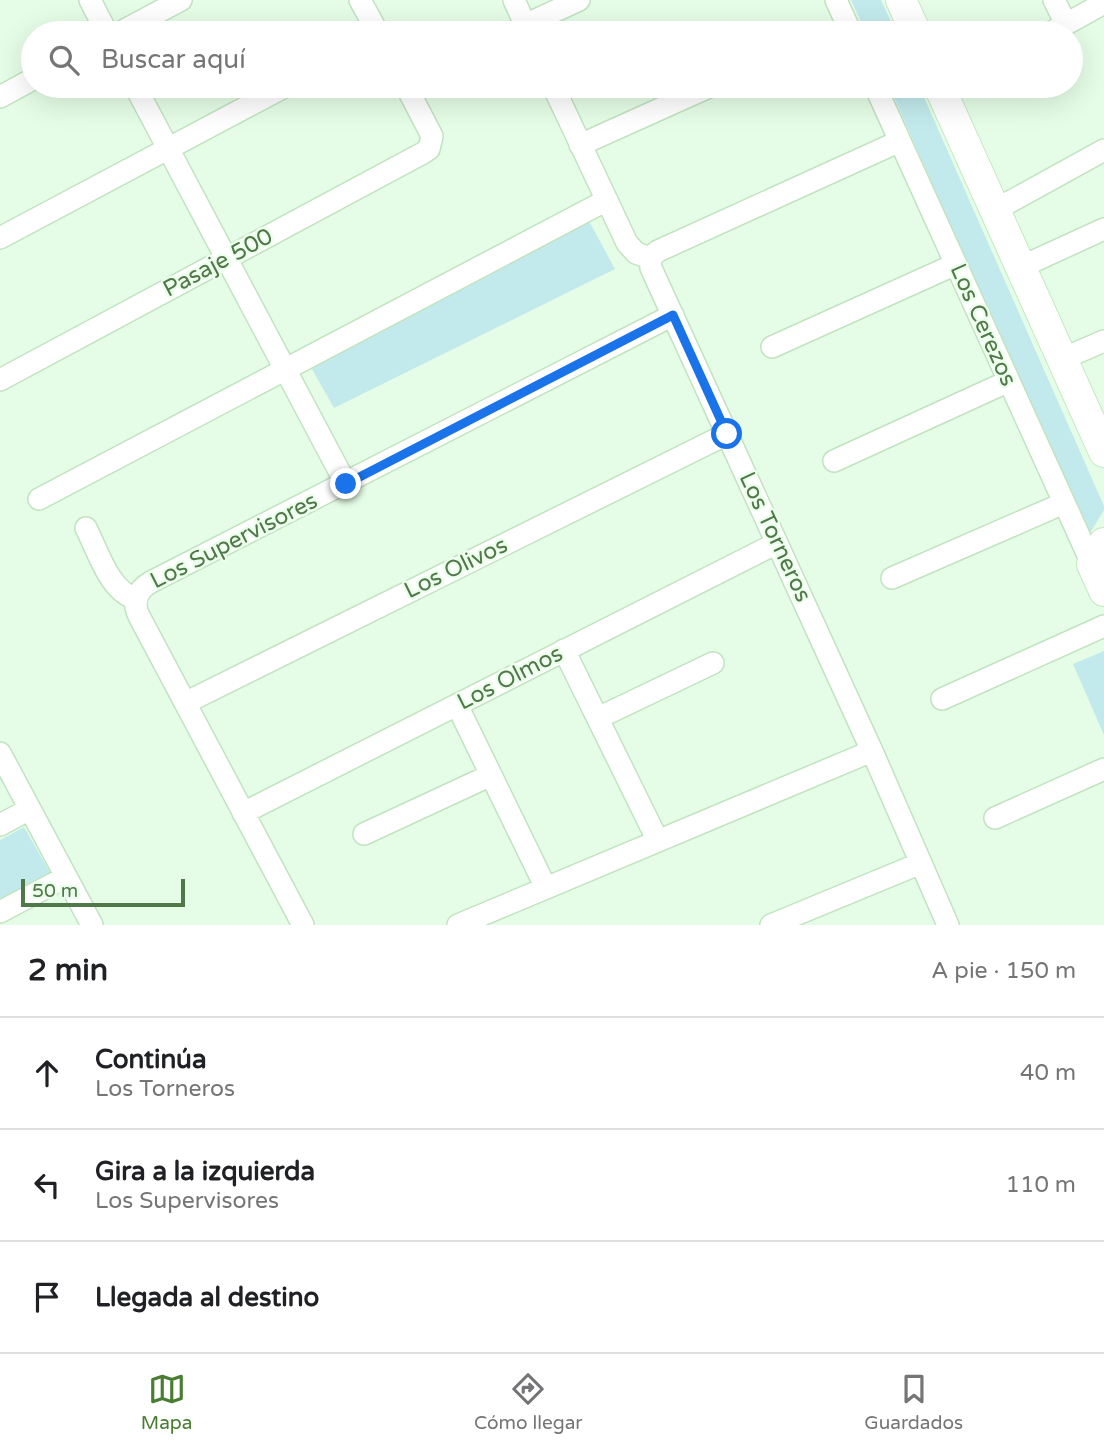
<!DOCTYPE html>
<html lang="es">
<meta charset="utf-8">
<style>
:root{--surface:#fff;--page:#f6f6f6;--text:#202124;--muted:#757577;--line:#e0e0e0;--accent:#497d32}
body{margin:0;font-family:"Varela Round",sans-serif;background:var(--page);color:var(--text)}
.scale{position:absolute;left:21px;bottom:18px;width:164px;box-sizing:border-box;padding-left:7px;border:4px solid #517848;border-top:0;font-size:19px;line-height:24px;white-space:nowrap;color:#517848;-webkit-text-stroke:5px #ecffed;paint-order:stroke}
.stop{position:absolute;width:21px;height:21px;margin:-16px;border:5px solid #1a73e8;border-radius:50%;background:#fff}
.stop.end{background:#1a73e8;border-color:#fff;box-shadow:0 2px 7px #0008}
.list{margin:0;padding:0;list-style:none}
h2{display:flex;justify-content:space-between;align-items:center;height:91px;margin:0;padding:0 28px;font-size:30px}
h2 small{font-size:23px;font-weight:400;color:var(--muted)}
.list li{display:grid;grid-template-columns:46px 1fr auto;gap:21px;align-items:center;box-sizing:border-box;height:112px;padding:0 28px;border-top:2px solid var(--line)}
.list b{display:block;font-size:26px;white-space:nowrap}
.list p{margin:0;font-size:23px;white-space:nowrap;color:var(--muted)}
.list em{font-size:23px;font-style:normal;color:var(--muted)}
.icon{flex:none;width:38px;height:38px;fill:none;stroke:currentColor;stroke-width:2;stroke-linecap:round;stroke-linejoin:round}
.map{position:relative;flex:none;width:1104px;height:925px;overflow:hidden}
.search{position:absolute;background:var(--surface);box-shadow:0 7px 28px #0002;left:21px;right:21px;top:21px;height:77px;display:flex;align-items:center;gap:18px;box-sizing:border-box;padding:0 24px;border-radius:38px;color:var(--muted);font-size:26px}
.sheet{height:427px;background:var(--surface)}
nav{display:flex;justify-content:space-around;align-items:center;box-sizing:border-box;height:98px;border-top:2px solid var(--line);background:var(--surface);font-size:19px;color:var(--muted)}
nav a{display:grid;justify-items:center;gap:4px}
nav .on{color:var(--accent)}
.map>svg:first-child{display:block}
.green{fill:#c2eaec}
.lines{fill:none;stroke-linecap:round;stroke-linejoin:round}
.street-casing{stroke:#c2e3c0;stroke-width:24}
.secondary-casing{stroke:#c3eabf;stroke-width:32}
.street{stroke:#fff;stroke-width:21}
.secondary{stroke:#fff;stroke-width:30}
.route{stroke:#1a73e8;stroke-width:9}
.labels{text-anchor:middle;dominant-baseline:central;stroke-width:5;stroke-linejoin:round;paint-order:stroke}
.street-label{font-size:23px;fill:#517848;stroke:#ecffed}
</style>
<div class="map">
<svg width="1104" height="925" viewBox="0 0 1104 925">
<rect width="100%" height="100%" fill="#e5fde6"/>
<path class="green" d="M851,0H881L896,33H866Z
M889,86H919L1104,506V510L1090,533L1081,520Z
M589,221L615,269L334,408L309,364Z
M1104,651V735L1073,664Z
M24,827L51,874L0,901V840Z"/>
<g class="lines">
<defs>
<path id="street" d="M90,0L107,33
M360,0L378,33
M514,0L529,33
M836,0L851,33
M1054,0L1066,24
M525,25L579,0
M119,33L181,0
M1050,33L1104,3
M135,86L346,484
M553,86L627,243L636,253L650,258
M875,86L1092,564
M0,97L33,79
M580,145L711,86
M995,210L1104,150
M0,238L286,86
M650,258L651,268L872,751L948,925
M650,258L658,251L900,141
M1021,267L1104,229
M772,347L956,264
M1062,359L1104,341
M0,380L423,153L429,149L432,136L406,86
M834,461L1009,381
M39,499L607,200
M86,528C98,551 109,591 136,599
M892,578L1064,503
M564,650L658,841
M942,699L1104,626
M185,703L727,434
M457,705L546,888
M598,718L713,663
M0,753L92,925
M243,813L777,543
M995,818L1104,769
M0,825L30,809
M364,834L491,775
M0,912L66,877
M303,925L139,616C132,602 137,590 151,582L673,315
M458,925L872,751
M771,925L921,863"/>
<path id="secondary" d="M901,0L916,33
M939,86L1104,452
M1104,543L1092,564L1104,591"/>
</defs>
<use href="#street" class="street-casing"/>
<use href="#secondary" class="secondary-casing"/>
<use href="#street" class="street"/>
<use href="#secondary" class="secondary"/>
</g>
<g class="lines">
<path class="route" d="M346,484L673,315L727,434"/>
</g>
<g class="labels">
<g class="street-label">
<text transform="translate(218 263) rotate(-28)">Pasaje 500</text>
<text transform="translate(983 325) rotate(66)">Los Cerezos</text>
<text transform="translate(775 537) rotate(65)">Los Torneros</text>
<text transform="translate(234 541) rotate(-27)">Los Supervisores</text>
<text transform="translate(456 568) rotate(-26)">Los Olivos</text>
<text transform="translate(510 678) rotate(-27)">Los Olmos</text>
</g>
</g>
</svg>
<div class="scale">50 m</div>
<div class="stop" style="left:727px;top:434px"></div>
<div class="stop end" style="left:346px;top:484px"></div>
<div class="search"><svg class="icon" aria-label="search" viewBox="0 0 24 24"><circle cx="10" cy="10" r="6"/><path d="M15 15l6 6"/></svg>Buscar aquí</div>
</div>
<section class="sheet">
<h2>2 min<small>A pie · 150 m</small></h2>
<ul class="list">
<li><svg class="icon" aria-label="ahead" viewBox="0 0 24 24"><path d="M12 20V5M6 11l6-6 6 6"/></svg><div><b>Continúa</b><p>Los Torneros</p></div><em>40 m</em></li>
<li><svg class="icon" aria-label="left" viewBox="0 0 24 24"><path d="M17 20v-9H6M10 6l-5 5 5 5"/></svg><div><b>Gira a la izquierda</b><p>Los Supervisores</p></div><em>110 m</em></li>
<li><svg class="icon" aria-label="arrive" viewBox="0 0 24 24"><path d="M6 21V4h12l-3 4 3 4H6"/></svg><div><b>Llegada al destino</b></div></li>
</ul>
</section>
<nav>
<a class="on"><svg class="icon" aria-label="map" viewBox="0 0 24 24"><path d="M3 6l6-2 6 2 6-2v14l-6 2-6-2-6 2zM9 4v14M15 6v14"/></svg>Mapa</a>
<a><svg class="icon" aria-label="directions" viewBox="0 0 24 24"><path d="M12 3l9 9-9 9-9-9zM9 14v-3h6M13 9l2 2-2 2"/></svg>Cómo llegar</a>
<a><svg class="icon" aria-label="saved" viewBox="0 0 24 24"><path d="M7 4h10v16l-5-4-5 4z"/></svg>Guardados</a>
</nav>
